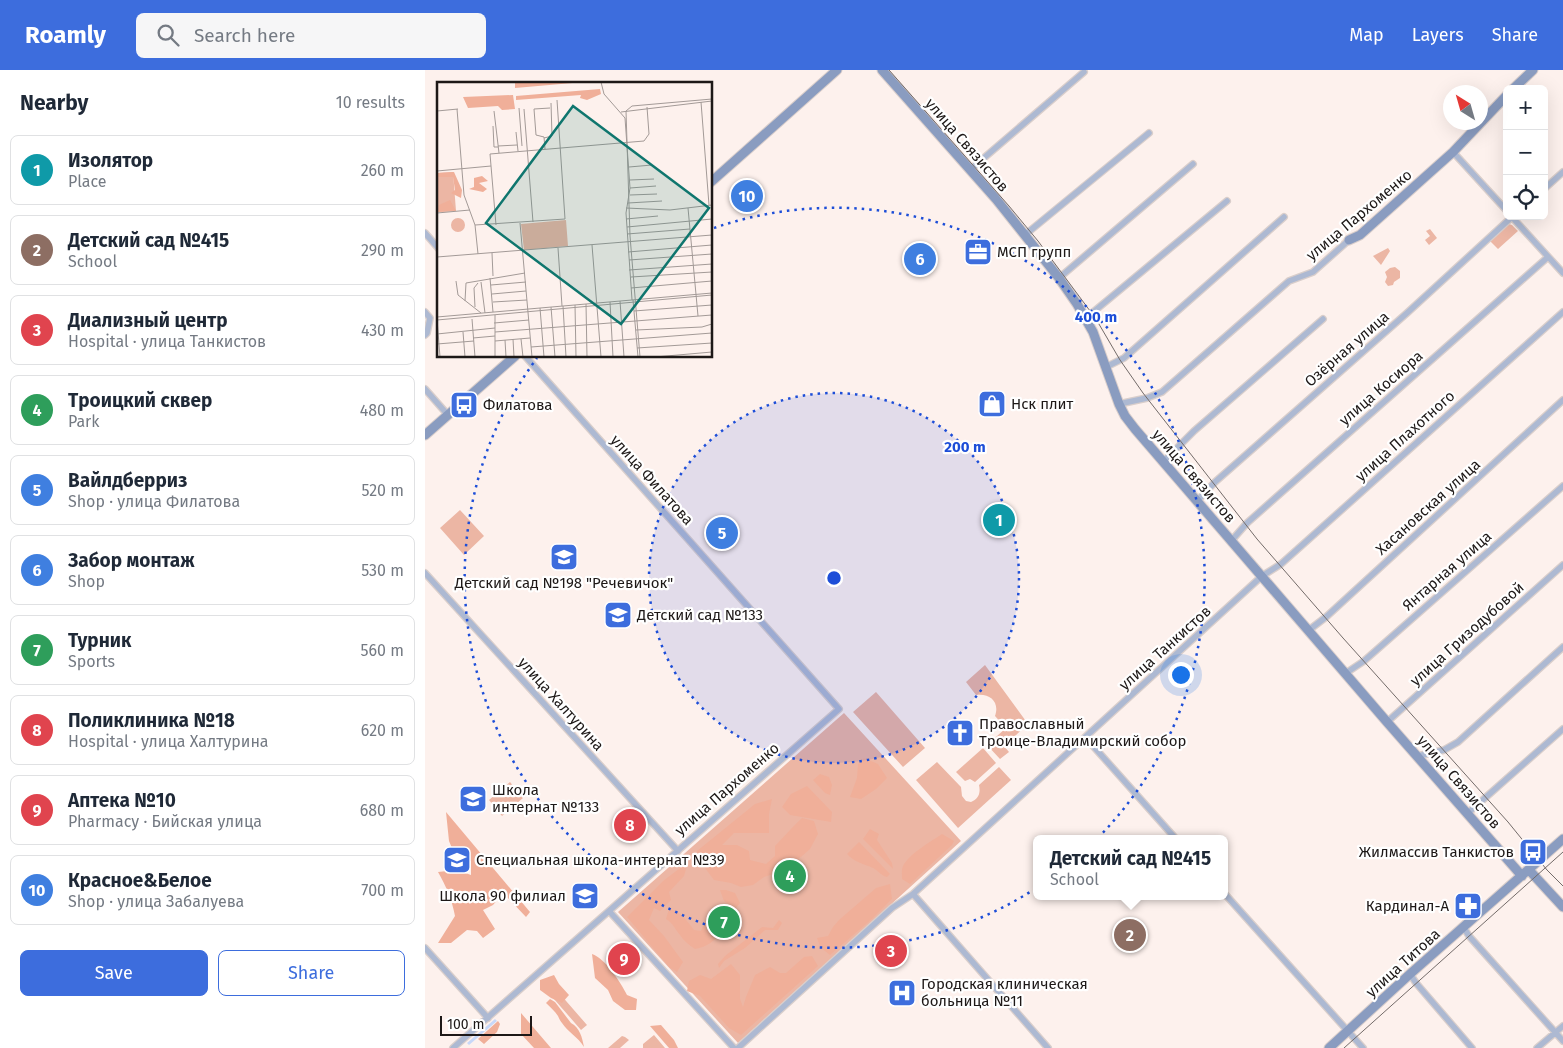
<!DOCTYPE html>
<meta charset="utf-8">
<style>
:root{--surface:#fff;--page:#f6f6f7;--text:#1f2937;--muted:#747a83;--line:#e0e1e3;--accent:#3d6ddd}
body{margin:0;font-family:"Fira Sans",sans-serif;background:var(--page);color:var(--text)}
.controls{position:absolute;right:15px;top:15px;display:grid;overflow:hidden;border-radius:8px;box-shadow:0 5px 20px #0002}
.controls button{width:45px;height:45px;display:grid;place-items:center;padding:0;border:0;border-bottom:1px solid var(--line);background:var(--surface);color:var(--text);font:25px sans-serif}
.compass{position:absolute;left:1018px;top:15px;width:45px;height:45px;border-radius:50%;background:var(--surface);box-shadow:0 5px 20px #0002;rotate:323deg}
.scale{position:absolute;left:15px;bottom:12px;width:92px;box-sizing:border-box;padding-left:5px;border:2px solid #1d1817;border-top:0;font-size:14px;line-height:18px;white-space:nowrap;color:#1d1817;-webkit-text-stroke:4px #fff;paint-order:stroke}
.you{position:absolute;left:755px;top:604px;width:18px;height:18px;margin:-12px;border:4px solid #fff;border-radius:50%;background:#1a73e8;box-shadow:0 0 0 8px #1a73e833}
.badge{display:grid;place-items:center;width:32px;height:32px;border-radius:50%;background:var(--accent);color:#fff;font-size:16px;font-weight:700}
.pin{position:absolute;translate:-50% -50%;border:2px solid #fff;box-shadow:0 1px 5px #0006}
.popup{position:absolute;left:608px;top:765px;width:195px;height:65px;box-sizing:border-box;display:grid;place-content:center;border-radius:8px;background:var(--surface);filter:drop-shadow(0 1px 4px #0005);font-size:16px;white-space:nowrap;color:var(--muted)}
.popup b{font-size:19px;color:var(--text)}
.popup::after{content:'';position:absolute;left:50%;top:100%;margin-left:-10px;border:10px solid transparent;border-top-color:var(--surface)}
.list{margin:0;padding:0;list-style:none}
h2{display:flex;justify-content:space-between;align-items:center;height:65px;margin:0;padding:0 20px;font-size:21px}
h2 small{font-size:16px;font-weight:400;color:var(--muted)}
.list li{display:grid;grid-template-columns:32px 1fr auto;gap:15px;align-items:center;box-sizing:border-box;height:70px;margin:0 10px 10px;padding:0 10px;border:1px solid var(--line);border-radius:8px}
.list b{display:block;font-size:19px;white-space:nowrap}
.list p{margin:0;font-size:16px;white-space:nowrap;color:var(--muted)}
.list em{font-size:16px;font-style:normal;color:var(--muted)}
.actions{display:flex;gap:10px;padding:15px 20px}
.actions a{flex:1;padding:11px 0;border:1px solid var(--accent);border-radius:8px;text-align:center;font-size:18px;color:var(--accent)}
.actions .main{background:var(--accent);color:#fff}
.icon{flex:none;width:28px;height:28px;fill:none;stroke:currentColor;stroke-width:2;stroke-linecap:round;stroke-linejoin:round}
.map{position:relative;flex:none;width:1138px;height:978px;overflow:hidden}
header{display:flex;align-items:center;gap:30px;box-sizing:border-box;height:70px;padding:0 25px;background:var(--accent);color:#fff}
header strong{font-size:24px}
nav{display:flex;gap:28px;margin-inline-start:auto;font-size:18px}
.search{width:350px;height:45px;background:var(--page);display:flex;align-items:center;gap:12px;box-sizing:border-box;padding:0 18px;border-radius:8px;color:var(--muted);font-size:19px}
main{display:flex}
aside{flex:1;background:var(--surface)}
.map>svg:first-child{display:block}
.green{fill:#ecb6a4}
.forest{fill:#f0af99}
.water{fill:#c7d8f9}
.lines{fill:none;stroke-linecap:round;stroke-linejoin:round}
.street-casing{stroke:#d9cecb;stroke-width:8}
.secondary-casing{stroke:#d9cecb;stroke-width:11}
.street{stroke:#adb9d2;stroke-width:5.5}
.secondary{stroke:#8a9cc0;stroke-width:9}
.tram{stroke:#736b69;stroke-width:1}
.ring{fill:none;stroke:#1d4ed8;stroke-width:2.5;stroke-dasharray:2.5 5}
.labels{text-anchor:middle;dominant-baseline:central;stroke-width:4.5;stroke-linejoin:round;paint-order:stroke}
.street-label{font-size:15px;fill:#1d1817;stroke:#fff}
.poi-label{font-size:15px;fill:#1d1817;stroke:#fff;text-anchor:start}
.inset-road{fill:none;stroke:#a39a97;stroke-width:1}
.view{fill:#0f766e;fill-opacity:0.15;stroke:#0f766e;stroke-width:2.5}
.inset-edge{fill:none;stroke:#1d1817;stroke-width:2.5}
.centre{fill:#1d4ed8;stroke:#fff;stroke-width:2.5}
.ring-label{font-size:15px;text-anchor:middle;font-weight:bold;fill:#1d4ed8;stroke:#fff;stroke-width:4.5;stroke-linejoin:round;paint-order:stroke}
</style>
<header>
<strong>Roamly</strong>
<div class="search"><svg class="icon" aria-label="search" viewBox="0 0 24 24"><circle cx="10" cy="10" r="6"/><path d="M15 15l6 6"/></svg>Search here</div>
<nav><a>Map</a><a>Layers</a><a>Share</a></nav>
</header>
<main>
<aside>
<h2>Nearby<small>10 results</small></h2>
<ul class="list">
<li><span class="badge" style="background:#0f9aa8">1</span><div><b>Изолятор</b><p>Place</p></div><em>260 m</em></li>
<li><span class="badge" style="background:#8d6e63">2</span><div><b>Детский сад №415</b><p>School</p></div><em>290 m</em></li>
<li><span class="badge" style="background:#e0444e">3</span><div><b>Диализный центр</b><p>Hospital · улица Танкистов</p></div><em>430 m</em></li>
<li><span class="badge" style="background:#2e9e5b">4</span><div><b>Троицкий сквер</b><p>Park</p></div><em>480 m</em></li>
<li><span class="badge" style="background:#3f7fe0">5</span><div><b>Вайлдберриз</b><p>Shop · улица Филатова</p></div><em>520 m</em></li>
<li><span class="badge" style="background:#3f7fe0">6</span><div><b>Забор монтаж</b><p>Shop</p></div><em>530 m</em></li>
<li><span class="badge" style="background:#2e9e5b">7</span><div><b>Турник</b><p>Sports</p></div><em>560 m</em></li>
<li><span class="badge" style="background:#e0444e">8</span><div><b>Поликлиника №18</b><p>Hospital · улица Халтурина</p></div><em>620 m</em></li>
<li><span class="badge" style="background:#e0444e">9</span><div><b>Аптека №10</b><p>Pharmacy · Бийская улица</p></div><em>680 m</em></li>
<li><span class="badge" style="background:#3f7fe0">10</span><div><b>Красное&amp;Белое</b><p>Shop · улица Забалуева</p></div><em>700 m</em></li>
</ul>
<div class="actions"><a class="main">Save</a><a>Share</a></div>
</aside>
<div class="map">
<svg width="1138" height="978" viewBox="0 0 1138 978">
<rect width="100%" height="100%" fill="#fdf1ed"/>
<path class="green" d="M1084,154L1087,155L1093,161L1073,179L1065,171Z
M1005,159L1012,168L1004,175L1000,170L1005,166L1001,161Z
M963,178L965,181L956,195L948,186Z
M970,197L975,201V208L969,212L968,215L963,216L960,212L962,207L960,202L965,198Z
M35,440L59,466L39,485L15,458Z
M560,595L603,654L579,676L584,682L575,689L562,675L581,658L570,646C575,632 565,623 551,625L541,612Z
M451,622L500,678L478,697L428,642Z
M419,643L536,771L313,973L193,842Z
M558,678L571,693L550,712L545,709L540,711L531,702Z
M512,692L536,717L537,726L541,731L546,732C553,729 556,724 554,715L574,697L586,710L533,758L491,710Z
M85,712L98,728L77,746L64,730Z
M135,924L162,955L156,960L129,929Z
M229,965L240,978H218V974Z
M197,966L200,967L204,970L195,978H183Z"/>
<path class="forest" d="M439,688L453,694L462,708L451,719L436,729L425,727L432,708L433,694Z
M395,704L404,707L407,715L405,725L400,723L388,710Z
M382,716L407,742L406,752L365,745L357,737L366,724Z
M347,729L344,744V763H309L297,775H312L324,781L325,790L341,794L350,786V776C359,767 367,757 377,748L389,751L393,764L385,779L377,786L354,802L339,807L328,815L316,817L306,813L289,810L274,790L272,781L330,734Z
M21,742L105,842L101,847L82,827L74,828L68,835L58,840L70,859L58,868L52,861L42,860L26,873H13L30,846C27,830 21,816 13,802L32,800L46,805V791L29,783L24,771Z
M445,759L454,764L452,770L467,793L468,799L438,769Z
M517,764L529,771L527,775L485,814L477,809C477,804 476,799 479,794C486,783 505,772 517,764Z
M434,772L465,804L462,807C455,805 454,801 448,798C439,794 429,792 422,784Z
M263,792L259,806L244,822L246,830L235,841L229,838L224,850L239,866L258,892L252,902L244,897L202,847L238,811Z
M465,814L467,829L448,848L405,885L395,877L392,868L403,866L408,857L414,850L451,818Z
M295,820H301L310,823L315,833L310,839L299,831Z
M244,839C256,841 262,851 269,860L276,861C281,850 284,848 296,846L297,861C290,871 282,877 270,879C264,875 259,871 255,865C249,858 249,854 241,849Z
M354,850L357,853L353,860H340L320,878L299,891L294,898L293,894L300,886L337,857L348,858Z
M167,884C180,888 196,913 202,925L212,929L211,940H200L188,931L183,920L170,908Z
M387,886L393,896L316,965L304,958L275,926L262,921L264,911L275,905L286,909L306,894L315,905V929L318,937L321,927L330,905L345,897L355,903H361L379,887Z
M129,905L134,914L144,925L137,933L126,928L115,920V910Z
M125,929L130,932L146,953C155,958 157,967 159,977C153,967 143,962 137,953C135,951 134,948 133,946C130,941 125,937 121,933Z
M96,943L126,978H109L96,964Z
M73,951L75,954L72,962L59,974L53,969Z
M236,955L249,970L253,978H244L225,956Z"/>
<path class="water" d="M70,949L72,951L44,975L42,973Z"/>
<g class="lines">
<defs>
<path id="street" d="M1028,82L1082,141
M546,99L659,2
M1119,119L1138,102
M1086,146L1138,203
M0,163L14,179
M601,164L724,63
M634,208L768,94
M0,242L5,248L2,263L0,265
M661,248L802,131
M681,297L699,288L859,147
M0,319L23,345
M694,334L722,328L737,322L864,211L888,202L924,170
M739,391L769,361L898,249
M773,430L790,412L982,243L1088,146
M807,470L822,453L1123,187
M0,503L253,781
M884,560L901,547L1138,330
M921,603L939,591L1138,416
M962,652L1138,495
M661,668L751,769
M993,686L1019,680L1033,672L1138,577
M1043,743L1138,659
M799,823L938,978
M488,824L623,978
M184,841L309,978
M1039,858L1044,866L1138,971
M0,878L63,948
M985,904L991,913L1047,978
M28,978L414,639L100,286
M313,978L467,838L488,824L837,506L856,494L1138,242
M1112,978L1138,956"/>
<path id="secondary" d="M457,0L571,129L634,208L652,234L668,262L694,334L700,346L710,359L962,652L1097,806
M1088,19L1108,0
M286,112L412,0
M924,170L935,165L1028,82L1082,25
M0,365L90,286
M1104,800L1138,837
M904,978L985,904L1138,769"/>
</defs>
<use href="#street" class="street-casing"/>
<use href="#secondary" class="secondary-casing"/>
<use href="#street" class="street"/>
<use href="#secondary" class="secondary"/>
<path class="tram" d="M464,0L584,136L613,171L671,249L695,290L718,323L832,469L918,568L1083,752L1122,800L1138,816
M919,978L1138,782"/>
</g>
<circle cx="409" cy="508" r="185" fill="#1d4ed8" fill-opacity=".12"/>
<g class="ring">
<circle cx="409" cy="508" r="185"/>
<path d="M289 158A370 370 0 1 1 112 288"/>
</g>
<defs>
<symbol id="office-square" viewBox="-11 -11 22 22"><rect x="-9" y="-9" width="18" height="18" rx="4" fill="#3d6ddd" stroke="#fff"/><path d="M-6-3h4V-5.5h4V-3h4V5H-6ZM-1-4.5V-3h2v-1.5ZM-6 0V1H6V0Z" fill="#fff"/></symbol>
<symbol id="shop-square" viewBox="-11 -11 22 22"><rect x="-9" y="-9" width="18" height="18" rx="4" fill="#3d6ddd" stroke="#fff"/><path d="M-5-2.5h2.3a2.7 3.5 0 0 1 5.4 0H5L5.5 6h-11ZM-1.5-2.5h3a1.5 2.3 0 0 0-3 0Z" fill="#fff"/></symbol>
<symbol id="bus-square" viewBox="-11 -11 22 22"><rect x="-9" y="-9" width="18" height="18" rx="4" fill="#3d6ddd" stroke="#fff"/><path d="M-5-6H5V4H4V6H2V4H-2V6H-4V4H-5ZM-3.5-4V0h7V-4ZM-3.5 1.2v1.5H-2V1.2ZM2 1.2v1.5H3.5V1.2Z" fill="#fff"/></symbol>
<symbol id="school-square" viewBox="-11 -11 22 22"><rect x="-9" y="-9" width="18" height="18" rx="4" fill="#3d6ddd" stroke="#fff"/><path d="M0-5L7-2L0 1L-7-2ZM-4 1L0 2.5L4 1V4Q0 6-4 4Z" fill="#fff"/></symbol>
<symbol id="church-square" viewBox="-11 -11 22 22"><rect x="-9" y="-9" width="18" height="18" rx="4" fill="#3d6ddd" stroke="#fff"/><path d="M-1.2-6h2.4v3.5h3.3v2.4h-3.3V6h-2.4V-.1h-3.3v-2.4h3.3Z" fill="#fff"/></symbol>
<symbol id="pharmacy-square" viewBox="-11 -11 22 22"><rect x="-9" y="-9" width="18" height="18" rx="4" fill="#3d6ddd" stroke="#fff"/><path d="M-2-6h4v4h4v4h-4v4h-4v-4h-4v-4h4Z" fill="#fff"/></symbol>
<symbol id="hospital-square" viewBox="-11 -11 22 22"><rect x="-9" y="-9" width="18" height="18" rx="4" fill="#3d6ddd" stroke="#fff"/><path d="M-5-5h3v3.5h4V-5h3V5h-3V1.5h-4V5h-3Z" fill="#fff"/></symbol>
</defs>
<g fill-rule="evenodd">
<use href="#office-square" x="537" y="166" width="32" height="32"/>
<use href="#shop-square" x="551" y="318" width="32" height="32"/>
<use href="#bus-square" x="23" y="319" width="32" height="32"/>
<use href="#school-square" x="123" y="471" width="32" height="32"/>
<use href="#school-square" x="177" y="529" width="32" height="32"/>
<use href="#church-square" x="519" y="647" width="32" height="32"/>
<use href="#school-square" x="32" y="713" width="32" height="32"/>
<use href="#bus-square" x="1092" y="766" width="32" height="32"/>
<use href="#school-square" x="16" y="774" width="32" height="32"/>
<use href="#school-square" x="144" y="810" width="32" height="32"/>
<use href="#pharmacy-square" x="1027" y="820" width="32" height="32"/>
<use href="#hospital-square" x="461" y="907" width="32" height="32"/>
</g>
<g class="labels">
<g class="street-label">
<text transform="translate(542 75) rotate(49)">улица Связистов</text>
<text transform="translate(934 145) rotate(-40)">улица Пархоменко</text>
<text transform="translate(922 279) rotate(-41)">Озёрная улица</text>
<text transform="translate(956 318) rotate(-41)">улица Косиора</text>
<text transform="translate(980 366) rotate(-42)">улица Плахотного</text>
<text transform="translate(769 406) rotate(49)">улица Связистов</text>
<text transform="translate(227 410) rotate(48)">улица Филатова</text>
<text transform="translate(1003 437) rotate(-42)">Хасановская улица</text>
<text transform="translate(1022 501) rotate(-41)">Янтарная улица</text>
<text transform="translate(1042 564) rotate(-42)">улица Гризодубовой</text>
<text transform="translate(740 578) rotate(-42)">улица Танкистов</text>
<text transform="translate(136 634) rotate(48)">улица Халтурина</text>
<text transform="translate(1034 712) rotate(49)">улица Связистов</text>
<text transform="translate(302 719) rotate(-41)">улица Пархоменко</text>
<text transform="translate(978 893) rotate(-42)">улица Титова</text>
</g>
<g class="poi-label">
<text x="572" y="182">МСП групп</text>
<text x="586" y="334">Нск плит</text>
<text x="58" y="335">Филатова</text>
<text x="139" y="513" text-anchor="middle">Детский сад №198 "Речевичок"</text>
<text x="212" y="545">Детский сад №133</text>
<text x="554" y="654">Православный<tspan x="554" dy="17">Троице-Владимирский собор</tspan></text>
<text x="67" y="720">Школа<tspan x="67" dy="17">интернат №133</tspan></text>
<text x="1089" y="782" text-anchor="end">Жилмассив Танкистов</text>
<text x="51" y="790">Специальная школа-интернат №39</text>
<text x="141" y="826" text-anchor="end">Школа 90 филиал</text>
<text x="1024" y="836" text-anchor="end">Кардинал-А</text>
<text x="496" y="914">Городская клиническая<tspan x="496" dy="17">больница №11</tspan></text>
</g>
</g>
<g transform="translate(12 12)">
<rect width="275" height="275" fill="#fdf1ed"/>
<path d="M16,90L19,129L0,130V91ZM14 143a7 7 0 1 1 14 0a7 7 0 1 1-14 0ZM129,138L131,164L87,168L84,142Z" fill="#ecb6a4"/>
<path d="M78,0H147L78,6ZM163,7L164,12L150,18L143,16L144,13L79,18V14ZM76,13L78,27L65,28L61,24L31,26L26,15ZM17,90L25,108L24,116L14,111L18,108L16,95H0V91ZM45,94L51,99L42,101L50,107L46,110L32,107L37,105V96ZM13,118L19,129L1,130L2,123Z" fill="#f0af99"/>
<path class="inset-road" d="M37,0H67M164,0L167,12L188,36L193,106L189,131L195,218M264,20L272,123M82,26L85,64M20,27L27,113L38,143L41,172M87,27L96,140M0,29L21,27M57,29L62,71M184,30L275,19M56,44L57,65H61M79,50L81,69M107,56L115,54L114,21M61,64L80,63M108,67L107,55L99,53L97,27L113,26M192,85L215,83M0,89L54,84M193,98L217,97M193,106L219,104M193,113L220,112M191,121L225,119M189,126L233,128L275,123M251,126L261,234M0,131L33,128M189,137L221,134M83,141L95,275M38,143L128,137L120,18M59,143L53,72L207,59L212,52L210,25M190,145L275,137M190,152L253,147M155,163L164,275M121,166L125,224M191,170L275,163M55,171L56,194M0,175L275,153M192,178L275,172M192,188L275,182M194,195L275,190M53,196L56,230M19,199L21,213L44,231M44,200L48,231M54,203L89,200M194,206L275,199M55,212L89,209M196,218L201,275M28,219L29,201L88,191M183,219L187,275M56,220L90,218M173,220L176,275M149,222L150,275M138,223L139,275M126,224L129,275M38,225L37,206L41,201M114,225L118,275M103,226L107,275M197,229L275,223M0,235L275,211M0,237L3,275M35,237L38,275M0,238L275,213M57,241L92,238M199,248L265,245L275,242M26,250L28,275M58,250L275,233M0,252L58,246M36,256L58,254M76,257L77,275M84,257L86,275M68,258L69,275M58,259L93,256M0,262L37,259M94,265L275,251M200,266L275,261M58,275V233M203,275L193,154L189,29L195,24L275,17M218,275L275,270"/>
<path class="view" d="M136,24L272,126L184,242L49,141Z"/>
<rect width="275" height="275" class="inset-edge"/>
</g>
<circle cx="409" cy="508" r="8" class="centre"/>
<g class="ring-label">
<text x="671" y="252">400 m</text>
<text x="540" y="382">200 m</text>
</g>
</svg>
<div class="controls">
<button>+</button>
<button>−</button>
<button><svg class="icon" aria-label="locate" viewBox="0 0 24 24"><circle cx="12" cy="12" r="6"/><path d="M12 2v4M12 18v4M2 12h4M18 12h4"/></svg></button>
</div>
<svg class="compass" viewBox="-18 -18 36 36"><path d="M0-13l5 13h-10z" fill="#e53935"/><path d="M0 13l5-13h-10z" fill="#747a83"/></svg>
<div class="scale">100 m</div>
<div class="you"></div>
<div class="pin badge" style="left:574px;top:450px;background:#0f9aa8">1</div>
<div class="pin badge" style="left:705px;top:865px;background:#8d6e63">2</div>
<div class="popup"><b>Детский сад №415</b>School</div>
<div class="pin badge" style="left:466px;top:881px;background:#e0444e">3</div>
<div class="pin badge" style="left:365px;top:806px;background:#2e9e5b">4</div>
<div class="pin badge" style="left:297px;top:463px;background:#3f7fe0">5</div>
<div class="pin badge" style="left:495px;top:189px;background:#3f7fe0">6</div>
<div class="pin badge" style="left:299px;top:852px;background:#2e9e5b">7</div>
<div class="pin badge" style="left:205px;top:755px;background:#e0444e">8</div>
<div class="pin badge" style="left:199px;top:889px;background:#e0444e">9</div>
<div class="pin badge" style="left:322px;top:126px;background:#3f7fe0">10</div>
</div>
</main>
